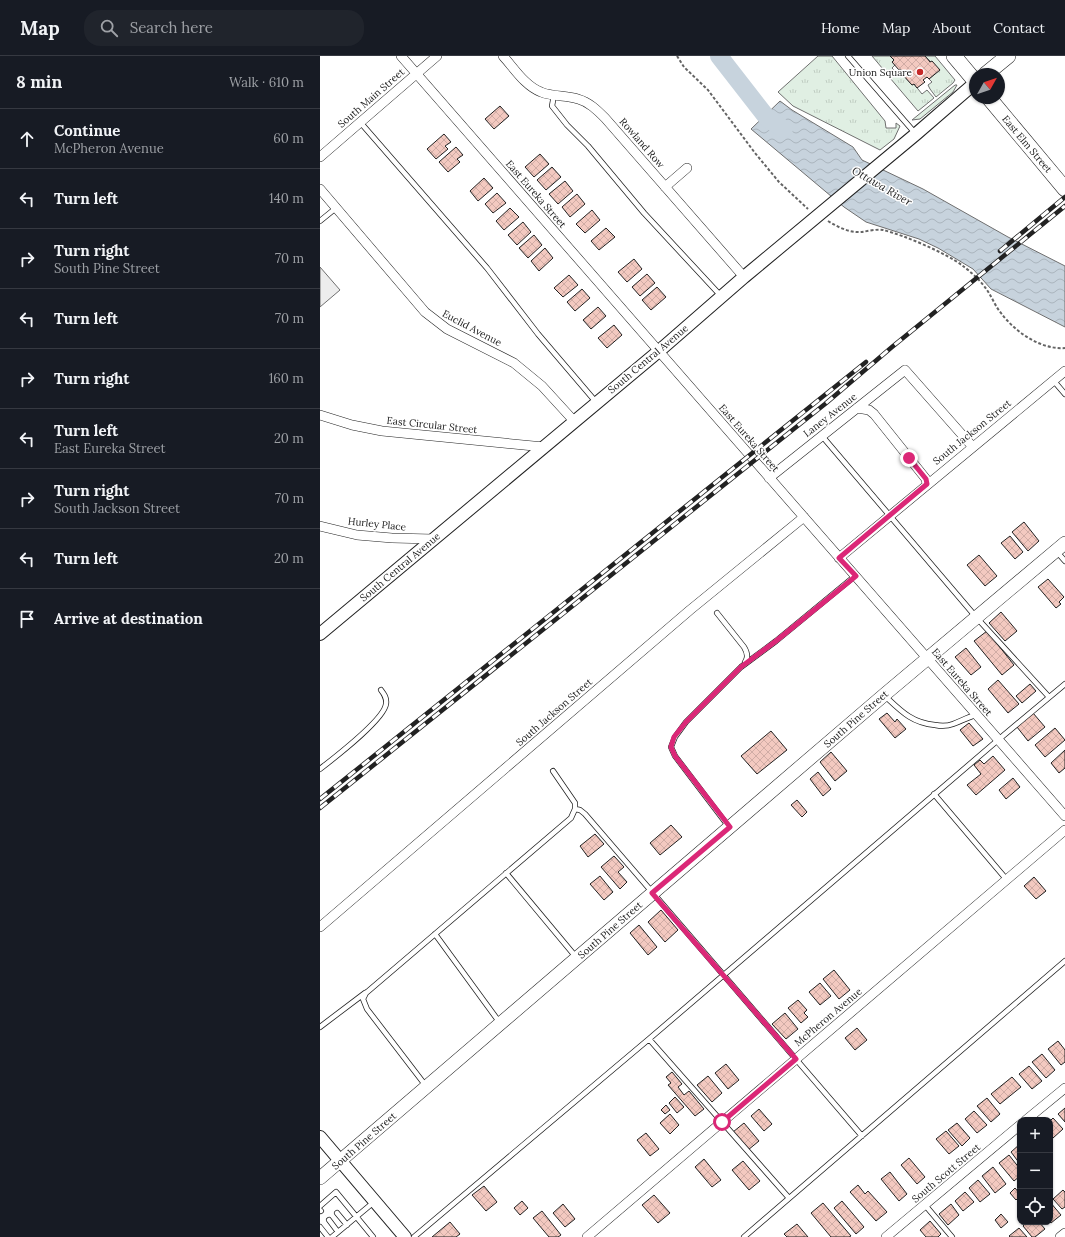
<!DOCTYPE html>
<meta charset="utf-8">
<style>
:root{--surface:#171b24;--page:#20242c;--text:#f1f3f6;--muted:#9ea1a6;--line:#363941}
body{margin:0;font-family:Lora,serif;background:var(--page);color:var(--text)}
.controls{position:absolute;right:12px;bottom:12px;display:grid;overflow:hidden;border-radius:8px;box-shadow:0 1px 3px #0004}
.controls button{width:36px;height:36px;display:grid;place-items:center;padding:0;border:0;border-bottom:1px solid var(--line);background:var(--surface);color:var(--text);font:20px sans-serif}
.compass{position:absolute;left:649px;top:12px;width:36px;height:36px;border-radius:50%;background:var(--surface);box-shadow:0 1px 3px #0004;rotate:50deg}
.stop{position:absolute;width:12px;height:12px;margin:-9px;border:3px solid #db2777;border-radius:50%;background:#fff}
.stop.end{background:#db2777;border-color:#fff;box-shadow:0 1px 4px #0008}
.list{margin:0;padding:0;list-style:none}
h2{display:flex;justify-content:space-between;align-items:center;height:52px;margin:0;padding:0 16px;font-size:17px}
h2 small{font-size:13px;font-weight:400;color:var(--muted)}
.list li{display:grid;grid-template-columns:26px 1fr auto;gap:12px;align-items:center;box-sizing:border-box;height:60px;padding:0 16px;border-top:1px solid var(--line)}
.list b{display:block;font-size:15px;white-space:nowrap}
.list p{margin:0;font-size:13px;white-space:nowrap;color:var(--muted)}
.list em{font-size:13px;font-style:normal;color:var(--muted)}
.icon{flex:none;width:22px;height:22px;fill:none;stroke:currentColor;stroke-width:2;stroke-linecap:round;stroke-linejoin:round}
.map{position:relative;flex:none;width:745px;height:1181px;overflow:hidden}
header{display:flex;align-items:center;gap:24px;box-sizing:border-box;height:56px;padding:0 20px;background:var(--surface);border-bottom:1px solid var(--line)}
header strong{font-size:19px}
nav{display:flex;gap:22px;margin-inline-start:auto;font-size:14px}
.search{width:280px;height:36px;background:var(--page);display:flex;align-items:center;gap:10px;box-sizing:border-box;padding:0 14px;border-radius:16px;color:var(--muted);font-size:15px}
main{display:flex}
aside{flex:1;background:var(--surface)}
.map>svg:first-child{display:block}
.grass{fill:url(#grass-tufts);stroke:#6f6f6f}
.parking{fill:#ededed;stroke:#6f6f6f}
.water{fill:url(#water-waves);stroke:#6f6f6f}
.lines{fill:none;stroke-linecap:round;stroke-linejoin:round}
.river{stroke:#c7d3dd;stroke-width:18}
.building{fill:url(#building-cross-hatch);stroke:#222}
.service-casing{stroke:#222;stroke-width:6}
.minor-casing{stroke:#222;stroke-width:10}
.tertiary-casing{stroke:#222;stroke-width:14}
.secondary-casing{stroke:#222;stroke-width:14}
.primary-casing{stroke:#222;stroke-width:16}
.path{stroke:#646464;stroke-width:2;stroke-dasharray:3 2;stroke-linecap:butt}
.service{stroke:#fff;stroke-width:4.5}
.minor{stroke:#fff;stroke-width:9}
.tertiary{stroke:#fff;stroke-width:12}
.secondary{stroke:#fff;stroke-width:13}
.primary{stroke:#fff;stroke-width:15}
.rail-casing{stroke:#222;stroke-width:4.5}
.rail{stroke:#fff;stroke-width:3;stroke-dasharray:9;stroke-linecap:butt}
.route{stroke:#db2777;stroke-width:5}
.poi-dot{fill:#c62828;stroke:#fff;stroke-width:1.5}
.labels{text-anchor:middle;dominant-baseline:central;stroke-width:3;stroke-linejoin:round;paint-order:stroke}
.poi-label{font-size:10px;fill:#222;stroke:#fff;text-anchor:end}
.street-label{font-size:10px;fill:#222;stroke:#fff}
.water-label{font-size:11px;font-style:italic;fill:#222;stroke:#fff}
</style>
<header>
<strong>Map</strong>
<div class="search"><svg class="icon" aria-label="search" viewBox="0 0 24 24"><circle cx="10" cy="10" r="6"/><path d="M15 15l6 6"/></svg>Search here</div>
<nav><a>Home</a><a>Map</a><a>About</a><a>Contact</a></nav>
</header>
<main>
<aside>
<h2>8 min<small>Walk · 610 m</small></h2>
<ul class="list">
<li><svg class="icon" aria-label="ahead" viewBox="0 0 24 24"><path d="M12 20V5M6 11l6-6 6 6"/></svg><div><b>Continue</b><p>McPheron Avenue</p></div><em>60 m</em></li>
<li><svg class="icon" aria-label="left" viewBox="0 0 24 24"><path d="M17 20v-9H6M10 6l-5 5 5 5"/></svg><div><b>Turn left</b></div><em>140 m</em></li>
<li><svg class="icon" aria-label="right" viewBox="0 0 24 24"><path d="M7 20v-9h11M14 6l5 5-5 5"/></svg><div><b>Turn right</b><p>South Pine Street</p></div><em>70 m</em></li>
<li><svg class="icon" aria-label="left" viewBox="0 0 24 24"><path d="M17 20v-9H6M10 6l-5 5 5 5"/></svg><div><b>Turn left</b></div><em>70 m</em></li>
<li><svg class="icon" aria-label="right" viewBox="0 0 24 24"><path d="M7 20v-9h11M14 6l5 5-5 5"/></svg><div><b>Turn right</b></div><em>160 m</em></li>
<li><svg class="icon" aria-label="left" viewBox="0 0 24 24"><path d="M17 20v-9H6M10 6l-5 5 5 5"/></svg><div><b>Turn left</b><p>East Eureka Street</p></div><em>20 m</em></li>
<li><svg class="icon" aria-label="right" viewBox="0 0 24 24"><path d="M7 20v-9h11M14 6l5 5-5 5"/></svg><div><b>Turn right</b><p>South Jackson Street</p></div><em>70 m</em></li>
<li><svg class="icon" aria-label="left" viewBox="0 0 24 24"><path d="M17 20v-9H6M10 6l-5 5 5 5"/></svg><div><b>Turn left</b></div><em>20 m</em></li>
<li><svg class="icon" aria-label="arrive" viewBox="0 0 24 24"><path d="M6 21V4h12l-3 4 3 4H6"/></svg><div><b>Arrive at destination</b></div></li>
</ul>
</aside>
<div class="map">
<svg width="745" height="1181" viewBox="0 0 745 1181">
<defs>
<pattern id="grass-tufts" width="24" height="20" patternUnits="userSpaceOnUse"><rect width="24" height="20" fill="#e0efe3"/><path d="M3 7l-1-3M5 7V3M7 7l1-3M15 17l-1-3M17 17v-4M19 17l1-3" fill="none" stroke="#c0cdc2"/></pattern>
<pattern id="water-waves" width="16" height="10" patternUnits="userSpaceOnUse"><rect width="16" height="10" fill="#c7d3dd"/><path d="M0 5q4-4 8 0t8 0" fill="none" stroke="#abb5bd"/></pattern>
<pattern id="building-cross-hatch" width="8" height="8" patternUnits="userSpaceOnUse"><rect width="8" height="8" fill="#f3c9c0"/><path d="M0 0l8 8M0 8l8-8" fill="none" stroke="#d0aca5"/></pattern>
</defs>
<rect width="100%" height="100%" fill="#fff"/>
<path class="grass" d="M498,0H512L565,65L566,72H576V67L580,70L574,83L560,94L473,50L458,36Z
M552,0H570L574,4L575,9L572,12L574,14L568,19Z
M605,0H615L635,24L633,27L616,41L610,33L608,29L612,26L609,23L619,14Z
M576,16L580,21L583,19L592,29L594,28L602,38L607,34L614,42L598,55L570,22Z
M635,29H637L633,36L600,63L592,64Z"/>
<path class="parking" d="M0,211L20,234L0,251Z"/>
<path class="water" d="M460,45L472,54L533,91L542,104L603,133L688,181L745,210V271L671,233L653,213L618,192L599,183L546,166L524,151L431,73Z"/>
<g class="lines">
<path class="river" d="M399,0L448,63L464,73"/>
</g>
<path class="building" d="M570,0H605L610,6L612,5L620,14L609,23L607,21L603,24L605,26L597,32L594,28L592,29L583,19L584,18L580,13L579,14L572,6L574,4Z
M180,50L189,60L174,73L165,63Z
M124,78L131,86L125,90L128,93L116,103L107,93Z
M136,91L143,99L137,103L140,106L128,116L119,106Z
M220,98L229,108L214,121L205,111Z
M232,111L241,121L226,134L217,124Z
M164,122L173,132L158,145L150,135Z
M245,125L253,135L238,148L229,138Z
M177,137L186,147L173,157L165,148Z
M257,138L265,148L250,161L242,151Z
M190,152L199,161L184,174L176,165Z
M272,154L280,164L265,177L256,168Z
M203,166L211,176L197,189L188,179Z
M286,172L295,181L279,194L271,185Z
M214,179L222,189L208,202L199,192Z
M225,192L233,202L219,215L211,205Z
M314,203L322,213L307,226L298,216Z
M327,218L335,227L320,240L312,231Z
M249,219L258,229L243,241L234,232Z
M337,231L346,241L331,254L322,244Z
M262,233L270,242L255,255L247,246Z
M278,251L286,260L271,273L263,264Z
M294,269L302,279L287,292L278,282Z
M704,466L719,485L708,495L692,476Z
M690,480L703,496L695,503L681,487Z
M659,499L677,520L665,530L647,509Z
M728,523L744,541L739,546L741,548L736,552L718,531Z
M681,556L697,575L685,585L669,567Z
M667,575L694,609L682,619L654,585Z
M646,592L661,611L651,619L635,601Z
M678,624L699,648L688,657L668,633Z
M710,628L716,635L702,647L696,640Z
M567,657L575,666L577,663L586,673L575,682L559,663Z
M713,657L725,671L708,685L697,671Z
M649,667L663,683L653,690L640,674Z
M735,672L745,684L725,701L715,689Z
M451,675L467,694L437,718L421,700Z
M745,694V712L739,717L731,707Z
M511,696L527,715L515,725L500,706Z
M673,700L685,714L656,739L647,729L661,718L654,709L660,704L664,708Z
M498,716L511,733L503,740L490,723Z
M693,722L700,731L686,743L679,734Z
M477,744L487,756L482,761L471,749Z
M351,769L362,781L340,799L330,787Z
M275,778L284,788L268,801L260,790Z
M294,800L304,811L298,816L307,826L300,833L281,811Z
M280,820L293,836L284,844L270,828Z
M714,821L726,835L716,843L704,830Z
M341,854L358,874L345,886L328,866Z
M319,869L337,891L328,899L310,877Z
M514,914L530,934L519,943L503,923Z
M500,927L511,940L500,949L489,936Z
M478,944L487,954L484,957L488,961L481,967L468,952Z
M465,957L478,973L466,983L452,968Z
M537,972L547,984L535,994L525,982Z
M738,985L745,994V1006L741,1009L728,993Z
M722,998L735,1014L726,1022L712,1006Z
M406,1008L419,1024L408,1033L395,1017Z
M709,1010L722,1025L712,1033L699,1018Z
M352,1016L362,1028L358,1031L364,1039L369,1035L384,1053L375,1060L348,1029L351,1027L346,1021Z
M388,1020L402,1037L392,1046L377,1029Z
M692,1021L701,1031L680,1048L671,1038Z
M355,1041L364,1051L357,1057L349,1047Z
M667,1042L680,1058L671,1066L657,1050Z
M346,1049L350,1054L345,1058L341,1054Z
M745,1052V1066L738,1058Z
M439,1053L452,1068L444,1075L431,1060Z
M654,1055L667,1069L657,1077L645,1063Z
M350,1058L359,1069L350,1078L340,1067Z
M733,1062L743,1073L733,1082L730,1079V1065Z
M424,1067L439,1085L428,1094L413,1076Z
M637,1067L650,1082L642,1090L628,1074Z
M626,1075L639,1090L629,1098L616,1083Z
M326,1077L339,1093L330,1100L317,1084Z
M700,1088V1108L691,1096Z
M689,1099L700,1113V1120L694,1125L679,1107Z
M589,1102L605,1121L597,1128L581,1109Z
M384,1103L401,1124L392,1131L375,1111Z
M423,1105L440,1125L429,1134L412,1114Z
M673,1111L686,1128L675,1137L662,1120Z
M570,1116L587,1138L579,1145L561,1123Z
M658,1124L670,1138L660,1146L649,1132Z
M538,1129L545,1138L548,1135L567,1156L556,1165L530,1136Z
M164,1130L177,1146L166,1155L152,1139Z
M695,1132L700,1138V1140L696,1144L690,1137Z
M743,1134L745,1136V1151L742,1153L733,1143Z
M645,1136L654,1146L643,1155L635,1145Z
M334,1139L350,1157L338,1167L322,1149Z
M202,1145L208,1152L200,1159L194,1152Z
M522,1145L544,1171L536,1178L514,1152Z
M730,1146L741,1159L731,1167L730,1166Z
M503,1147L531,1180L529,1181H511L491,1157Z
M243,1148L255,1163L245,1171L233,1157Z
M631,1148L639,1159L628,1169L619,1158Z
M222,1155L241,1179L238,1181H229L213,1162Z
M681,1158L688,1166L681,1172L675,1164Z
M610,1165L621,1178L618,1181H606L600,1174Z
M130,1166L140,1178L136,1181H112Z
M707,1166H719L725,1173L715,1181H712L703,1170Z
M477,1168L488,1181H467L464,1178Z
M699,1172L707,1181H690L689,1180Z"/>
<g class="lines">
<defs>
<path id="service" d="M528,0L595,77
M234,39L232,50L247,69L268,90L324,157L401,240
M40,66L167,212L218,278L276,346
M0,165L16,152
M733,324L745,338
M502,380L656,561L729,641
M737,496L745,505
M397,557L424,591C427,596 429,601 425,606
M565,640C581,655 592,667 615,669C620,670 628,670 633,668C641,665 648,661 656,659
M0,713C14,702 64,664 66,648C67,642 64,638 61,634
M614,738L687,824
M255,753L260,754L265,758L542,1080
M409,771L355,700L351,691L355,681L366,666L421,611L456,585L535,520
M186,817L256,901
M115,878L180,967
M0,971L45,937
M329,983L469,1142
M106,1030L47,953L43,943L46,937L251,762L255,753V747L233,715
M605,1149L632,1181
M0,1150L16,1136L53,1181
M0,1154L1,1155
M17,1157L27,1169
M9,1164L18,1176
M0,1171L8,1181
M12,1181L54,1146
M94,1181L329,983L678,684L745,628
M424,1181L745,905"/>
<path id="minor" d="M81,0L745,760
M183,0C194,12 205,30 221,36C233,41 246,39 258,43C269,46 277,54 285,62L424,221
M0,101L117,0
M345,131L367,112
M0,133L105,256L127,273L194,307L222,330L254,365
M537,352L549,354L554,358L606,423L607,428
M0,359L32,369L62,375L224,391
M449,422L585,314L652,390
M0,470L37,479L72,482L113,483
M519,502L745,315
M0,871L370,554L484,461
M706,1064L745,1032
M267,1181L745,774
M566,1181L700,1069
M740,1181L745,1177"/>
<path id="tertiary" d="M0,578L339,295L424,221L596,78L655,27
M0,1081L85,1181"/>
<path id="secondary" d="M0,1122L564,639L745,487"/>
<path id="primary" d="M634,0L655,25
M666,18L688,0
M669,42L745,133"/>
</defs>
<use href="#service" class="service-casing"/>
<use href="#minor" class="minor-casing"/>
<use href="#tertiary" class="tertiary-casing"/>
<use href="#secondary" class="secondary-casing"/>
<use href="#primary" class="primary-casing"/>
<path class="path" d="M357,0L364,11L388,34L435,97L459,126L488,153
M508,165C518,171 529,177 542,176C548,175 556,173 563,174C584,179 626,197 643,210C651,216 661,225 667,234C672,241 675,250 681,257C695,276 721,294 745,292"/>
<use href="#service" class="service"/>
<use href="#minor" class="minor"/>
<use href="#tertiary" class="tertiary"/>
<use href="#secondary" class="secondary"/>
<use href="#primary" class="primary"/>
<defs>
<path id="rail" d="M680,195L745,141
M0,743L546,306
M0,752L505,348L572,291L745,150"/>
</defs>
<use href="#rail" class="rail-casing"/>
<use href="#rail" class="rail"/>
</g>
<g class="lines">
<path class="route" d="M402,1066L476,1003L332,837L410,771L355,700L351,691L354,681L366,666L421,611L456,585L536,520L519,502L607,428L606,423L589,402"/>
</g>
<circle class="poi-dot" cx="600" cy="16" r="4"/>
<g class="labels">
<g class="poi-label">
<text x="592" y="16">Union Square</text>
</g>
<g class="street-label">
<text transform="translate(51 42) rotate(-41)">South Main Street</text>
<text transform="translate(322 87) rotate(49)">Rowland Row</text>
<text transform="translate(707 88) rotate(50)">East Elm Street</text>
<text transform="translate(216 138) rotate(49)">East Eureka Street</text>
<text transform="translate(152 272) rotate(28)">Euclid Avenue</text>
<text transform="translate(328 303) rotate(-40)">South Central Avenue</text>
<text transform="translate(510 359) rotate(-38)">Laney Avenue</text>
<text transform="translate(112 369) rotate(6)">East Circular Street</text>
<text transform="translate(652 376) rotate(-39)">South Jackson Street</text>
<text transform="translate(429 382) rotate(49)">East Eureka Street</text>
<text transform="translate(57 468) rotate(6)">Hurley Place</text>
<text transform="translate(80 511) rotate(-40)">South Central Avenue</text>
<text transform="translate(642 626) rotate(49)">East Eureka Street</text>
<text transform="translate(234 656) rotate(-41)">South Jackson Street</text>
<text transform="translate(536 663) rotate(-41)">South Pine Street</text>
<text transform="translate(290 874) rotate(-41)">South Pine Street</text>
<text transform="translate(508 961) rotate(-40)">McPheron Avenue</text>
<text transform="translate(44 1085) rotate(-41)">South Pine Street</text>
<text transform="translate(626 1117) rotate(-40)">South Scott Street</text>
</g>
<g class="water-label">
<text transform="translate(562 130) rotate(30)">Ottawa River</text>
</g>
</g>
</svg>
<div class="controls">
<button>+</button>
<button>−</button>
<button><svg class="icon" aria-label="locate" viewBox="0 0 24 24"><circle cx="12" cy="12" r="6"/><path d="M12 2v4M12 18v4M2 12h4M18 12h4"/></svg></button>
</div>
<svg class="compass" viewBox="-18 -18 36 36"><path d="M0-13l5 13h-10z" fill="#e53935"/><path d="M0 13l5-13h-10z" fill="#9ea1a6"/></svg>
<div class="stop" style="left:402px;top:1066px"></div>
<div class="stop end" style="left:589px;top:402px"></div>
</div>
</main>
